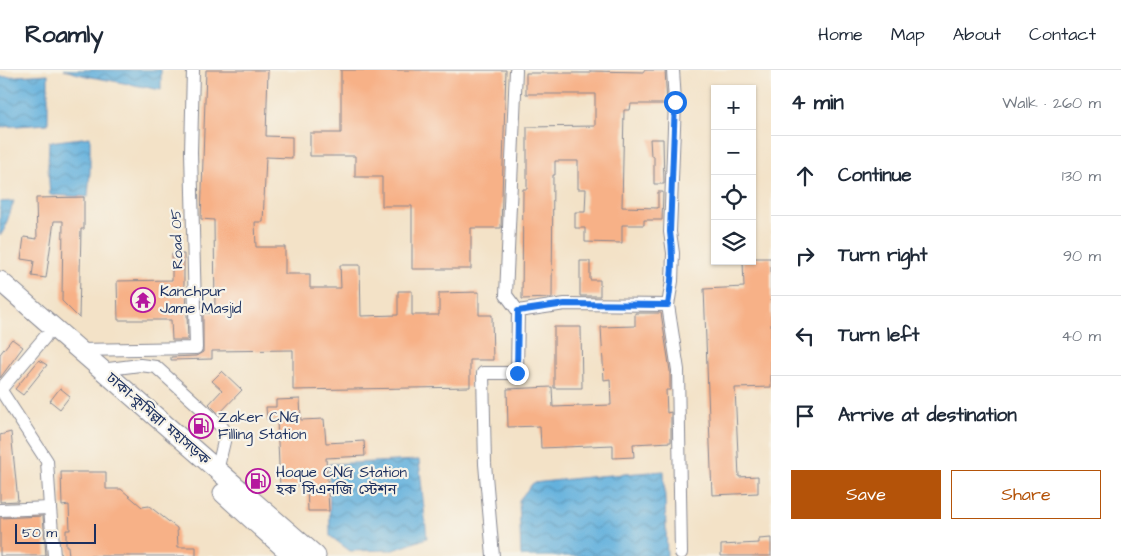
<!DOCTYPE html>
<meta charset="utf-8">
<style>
:root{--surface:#fff;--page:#f6f6f7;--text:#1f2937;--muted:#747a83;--line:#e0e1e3;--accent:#b45309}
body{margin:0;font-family:"Architects Daughter","Noto Sans Bengali",sans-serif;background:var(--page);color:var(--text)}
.controls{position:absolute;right:15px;top:15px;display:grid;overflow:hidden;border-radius:0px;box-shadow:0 1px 4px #0004}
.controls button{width:45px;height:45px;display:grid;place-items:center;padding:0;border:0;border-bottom:1px solid var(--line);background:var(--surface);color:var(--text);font:25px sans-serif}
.scale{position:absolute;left:15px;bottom:12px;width:81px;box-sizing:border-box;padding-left:5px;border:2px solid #1b2f5e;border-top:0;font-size:14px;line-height:18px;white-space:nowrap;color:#1b2f5e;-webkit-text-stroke:4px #f7f3e8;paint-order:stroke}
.stop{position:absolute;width:15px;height:15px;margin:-11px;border:4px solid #1a73e8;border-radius:50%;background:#fff}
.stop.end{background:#1a73e8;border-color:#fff;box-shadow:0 1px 5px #0008}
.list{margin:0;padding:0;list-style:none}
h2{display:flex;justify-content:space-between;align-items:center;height:65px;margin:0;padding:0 20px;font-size:21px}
h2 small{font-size:16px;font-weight:400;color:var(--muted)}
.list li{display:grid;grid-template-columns:32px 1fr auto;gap:15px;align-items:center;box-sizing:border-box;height:80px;padding:0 20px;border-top:1px solid var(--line)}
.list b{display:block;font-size:19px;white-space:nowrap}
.list em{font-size:16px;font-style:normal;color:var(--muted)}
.actions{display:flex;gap:10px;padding:15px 20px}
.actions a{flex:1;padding:11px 0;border:1px solid var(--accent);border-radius:0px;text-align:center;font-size:18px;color:var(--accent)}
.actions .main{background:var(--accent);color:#fff}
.icon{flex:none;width:28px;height:28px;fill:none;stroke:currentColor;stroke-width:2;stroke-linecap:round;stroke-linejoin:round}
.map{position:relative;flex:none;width:771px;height:486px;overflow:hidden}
header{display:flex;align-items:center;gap:30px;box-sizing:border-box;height:70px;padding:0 25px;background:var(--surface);border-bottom:1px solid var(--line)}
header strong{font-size:24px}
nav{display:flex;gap:28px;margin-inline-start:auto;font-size:18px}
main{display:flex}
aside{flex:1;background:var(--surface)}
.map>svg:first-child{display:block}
.water{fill:url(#water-waves);stroke:#3f709e}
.building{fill:#f7b187}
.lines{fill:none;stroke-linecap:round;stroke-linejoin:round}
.minor-casing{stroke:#878892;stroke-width:14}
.highway-casing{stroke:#878892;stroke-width:21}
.minor{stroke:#fff;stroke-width:12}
.highway{stroke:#fff;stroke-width:19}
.route{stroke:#1a73e8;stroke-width:6}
.labels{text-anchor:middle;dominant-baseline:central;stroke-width:4.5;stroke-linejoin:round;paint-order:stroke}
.street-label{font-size:15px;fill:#1b2f5e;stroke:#f7f3e8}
.poi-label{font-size:15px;fill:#1b2f5e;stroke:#f7f3e8;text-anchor:start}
</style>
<header>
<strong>Roamly</strong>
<nav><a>Home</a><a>Map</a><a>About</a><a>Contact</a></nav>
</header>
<main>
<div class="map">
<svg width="771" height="486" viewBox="0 0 771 486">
<defs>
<pattern id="water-waves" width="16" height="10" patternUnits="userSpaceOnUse" patternTransform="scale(1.25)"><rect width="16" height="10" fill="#63b1dd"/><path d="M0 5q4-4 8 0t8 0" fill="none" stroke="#5190b6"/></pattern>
</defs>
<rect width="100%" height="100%" fill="#f7f3e8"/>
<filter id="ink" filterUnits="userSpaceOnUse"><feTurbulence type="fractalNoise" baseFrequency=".02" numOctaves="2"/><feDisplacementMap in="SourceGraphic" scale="10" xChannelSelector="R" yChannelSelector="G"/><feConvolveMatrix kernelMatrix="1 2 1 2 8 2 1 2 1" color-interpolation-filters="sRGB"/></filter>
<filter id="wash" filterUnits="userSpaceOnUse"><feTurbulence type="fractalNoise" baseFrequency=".0096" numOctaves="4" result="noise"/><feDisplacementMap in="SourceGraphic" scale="20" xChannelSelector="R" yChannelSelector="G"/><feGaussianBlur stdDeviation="1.12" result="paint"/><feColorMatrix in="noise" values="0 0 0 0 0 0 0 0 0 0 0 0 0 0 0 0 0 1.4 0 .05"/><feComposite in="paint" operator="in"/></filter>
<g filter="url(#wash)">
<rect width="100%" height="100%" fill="#f3e2c7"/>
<path class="water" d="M64,0H161V20L86,6Z
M48,4V54L0,57V7Z
M90,67V102L88,127L50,125L48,98L49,72Z
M14,131L4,160L0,166V132Z
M419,390L427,468L394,480L350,481L330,466L329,394Z
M664,401L667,486H521L519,430L533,413L598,406Z"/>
<g id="blocks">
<path class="building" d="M206,0H268L266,66L292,67V88L266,87L263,152H255L256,177H285V204H310V218H341L340,195H360L361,246L398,245V221H412V245H439V223L479,222V245H492L493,290H470V317L293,320V280L212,281V289L171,290V287L196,286L203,282V243H215L214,150L201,149Z
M341,0H506L501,158H471V199H412V136H382V107H355V86H310V63H341Z
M644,0H665L667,34H631L630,40H624L622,137L658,138V122H663L662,150H644V155H622V173L585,172V158H575V142H585L586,119H578V91H555V105H553L552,228L522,229L523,119H527V57L595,56V24H526V3H590V1L644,2Z
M650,69H663L664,114H654V86H651Z
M84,127V159H81L79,248L62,231L63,151H54L46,208L32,206L34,191L21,189L24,167L37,169L36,128Z
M172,184H184V220H186L188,270H172L171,250H118L117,211L172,210Z
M752,188H771V317L735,318L739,407L758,406V423L712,425L704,219L744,217L743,191H752Z
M580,191H590V210H600V226H580Z
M635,243H661L670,301V320H666L667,343L671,342V372L633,374L634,387L613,388V375L541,378L540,356L508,357L507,319L552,317L553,337L611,335L610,309L604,310L601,257L635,256Z
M554,257H581L582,318H554Z
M12,269L23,277L0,308V284Z
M39,290L47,295L23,325L15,319Z
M222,301L242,320L219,344L209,334L222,320L212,311Z
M60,318L70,326L60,339L50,331Z
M300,329L301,350L324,349L326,373L364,371L365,386L326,388L329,441H308L307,415L280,417L277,350H267L266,337H276V330Z
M11,362L18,431L0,432V365Z
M61,402H106V419H121L142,437L149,436L177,458L178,477H196V486H69L68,476H66V460H70L69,435L62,436Z
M43,446L46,486H0V448Z
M771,468V486H721V475L759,473V469Z"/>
</g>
</g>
<g filter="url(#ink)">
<use href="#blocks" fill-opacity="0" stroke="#878892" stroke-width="1"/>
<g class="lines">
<defs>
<path id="minor" d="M673,0L675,32L670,162L673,183L672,211L668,235L678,300L681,483
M518,241L565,234L668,235
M78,280L196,278L191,82L193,0
M101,300L140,295L156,297L222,357L226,363L217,401
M0,319L47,391L50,438L0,440
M1,319L45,267
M50,438L54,486
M493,486L485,394L483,303H517L518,241L506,225L516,0"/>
<path id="highway" d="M0,211L316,486
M223,423L293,486"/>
</defs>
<use href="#minor" class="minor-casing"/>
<use href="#highway" class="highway-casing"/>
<use href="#minor" class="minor"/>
<use href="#highway" class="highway"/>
</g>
</g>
<g class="lines" filter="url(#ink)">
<path class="route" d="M517,303L518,241L565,234L668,235C672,210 674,187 670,162L675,32"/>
</g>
<defs>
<symbol id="temple-ring" viewBox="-11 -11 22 22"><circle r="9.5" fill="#f7f3e8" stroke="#b5179e" stroke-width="1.5"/><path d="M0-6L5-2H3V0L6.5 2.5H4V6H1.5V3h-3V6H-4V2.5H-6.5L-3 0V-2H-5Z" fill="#b5179e"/></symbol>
<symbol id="fuel-ring" viewBox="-11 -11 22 22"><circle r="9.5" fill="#f7f3e8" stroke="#b5179e" stroke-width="1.5"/><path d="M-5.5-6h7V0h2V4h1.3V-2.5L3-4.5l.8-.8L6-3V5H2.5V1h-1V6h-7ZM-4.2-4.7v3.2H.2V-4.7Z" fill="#b5179e"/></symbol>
</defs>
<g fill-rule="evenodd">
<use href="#temple-ring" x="129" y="216" width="28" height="28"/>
<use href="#fuel-ring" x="187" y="342" width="28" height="28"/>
<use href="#fuel-ring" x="244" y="397" width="28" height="28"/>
</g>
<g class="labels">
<g class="street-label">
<text transform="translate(177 169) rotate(-92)">Road 05</text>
<text transform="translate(158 349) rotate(41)">ঢাকা–কুমিল্লা মহাসড়ক</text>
</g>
<g class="poi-label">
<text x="160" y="221">Kanchpur<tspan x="160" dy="17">Jame Masjid</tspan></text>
<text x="218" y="347">Zaker CNG<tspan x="218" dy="17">Filling Station</tspan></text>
<text x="276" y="402">Hoque CNG Station<tspan x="276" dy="17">হক সিএনজি স্টেশন</tspan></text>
</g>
</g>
</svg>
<div class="controls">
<button>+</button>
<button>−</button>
<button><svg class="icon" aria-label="locate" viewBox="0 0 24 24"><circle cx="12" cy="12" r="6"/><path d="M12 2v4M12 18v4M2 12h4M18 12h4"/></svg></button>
<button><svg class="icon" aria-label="layers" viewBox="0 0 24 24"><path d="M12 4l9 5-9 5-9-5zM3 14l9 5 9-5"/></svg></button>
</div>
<div class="scale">50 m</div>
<div class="stop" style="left:675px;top:32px"></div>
<div class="stop end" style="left:517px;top:303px"></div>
</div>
<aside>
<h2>4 min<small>Walk · 260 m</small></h2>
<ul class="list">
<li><svg class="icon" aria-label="ahead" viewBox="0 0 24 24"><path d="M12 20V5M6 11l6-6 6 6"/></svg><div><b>Continue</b></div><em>130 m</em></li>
<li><svg class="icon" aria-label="right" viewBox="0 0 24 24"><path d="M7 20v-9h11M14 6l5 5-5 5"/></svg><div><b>Turn right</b></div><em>90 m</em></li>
<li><svg class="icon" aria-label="left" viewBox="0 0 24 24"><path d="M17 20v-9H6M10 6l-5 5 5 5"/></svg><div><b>Turn left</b></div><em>40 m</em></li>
<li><svg class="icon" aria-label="arrive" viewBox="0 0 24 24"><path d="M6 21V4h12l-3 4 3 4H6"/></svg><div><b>Arrive at destination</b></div></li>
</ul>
<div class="actions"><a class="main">Save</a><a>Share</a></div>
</aside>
</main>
